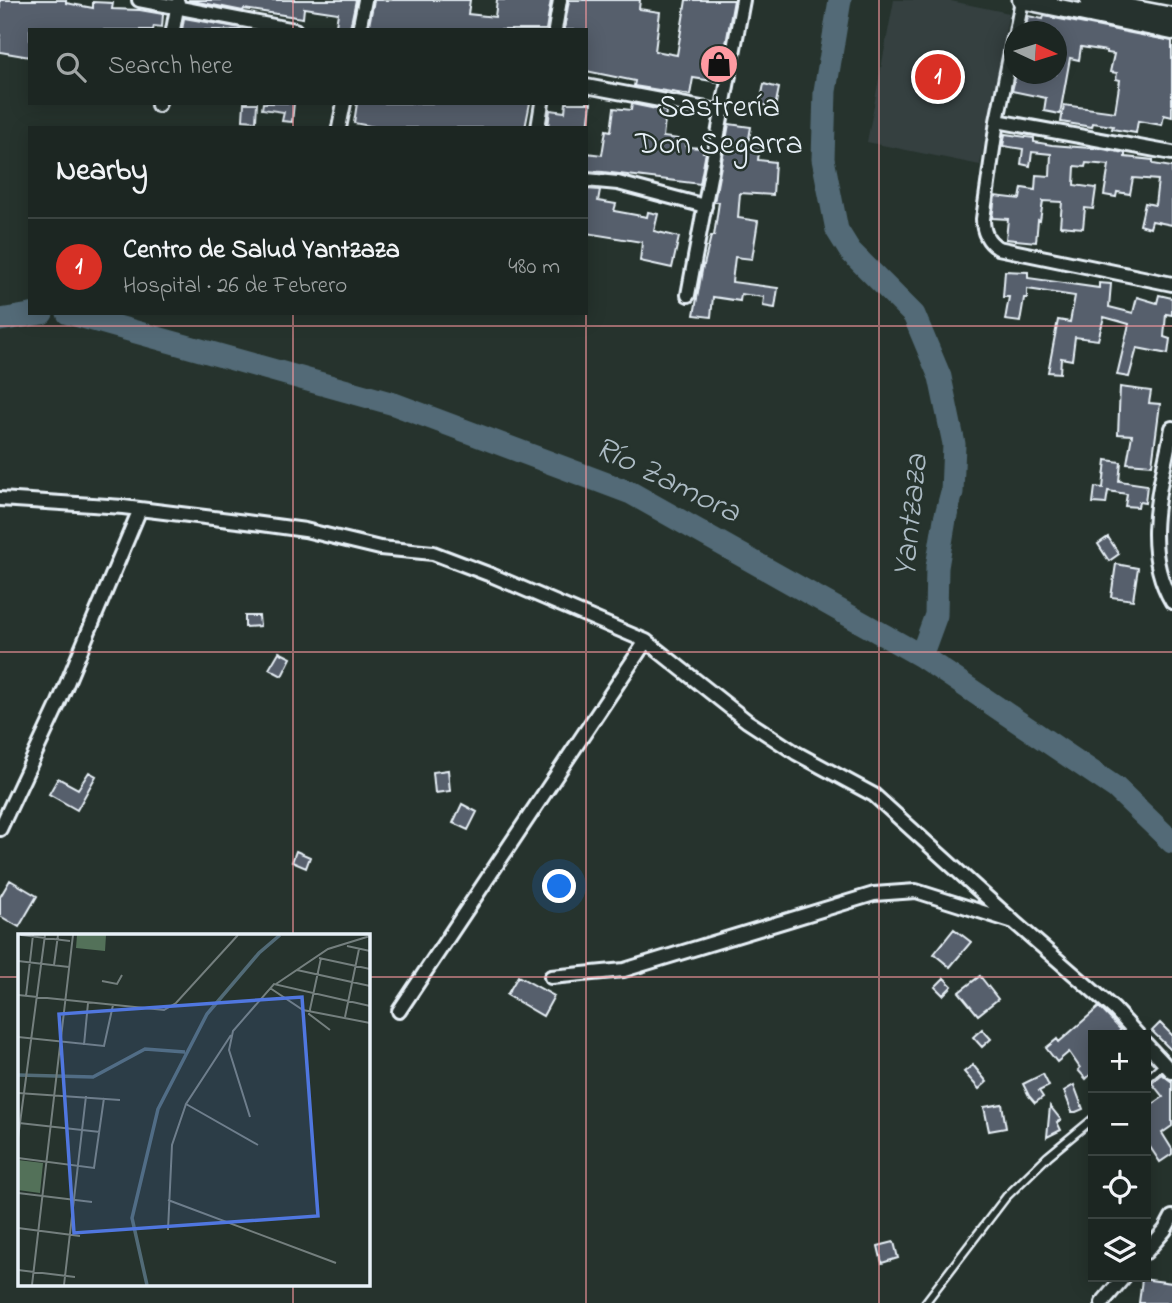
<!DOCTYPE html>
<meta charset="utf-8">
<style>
:root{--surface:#1c2622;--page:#29322f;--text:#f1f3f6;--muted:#a0a5a5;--line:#3a4340;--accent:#d93025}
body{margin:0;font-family:"Indie Flower",sans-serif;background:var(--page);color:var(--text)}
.controls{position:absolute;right:21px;bottom:21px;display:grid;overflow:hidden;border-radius:0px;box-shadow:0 4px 18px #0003}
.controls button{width:63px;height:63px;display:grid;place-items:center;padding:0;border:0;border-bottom:2px solid var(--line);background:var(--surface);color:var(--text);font:35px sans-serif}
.compass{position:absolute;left:1004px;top:21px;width:63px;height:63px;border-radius:50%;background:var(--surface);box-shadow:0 4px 18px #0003;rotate:94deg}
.you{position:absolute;left:560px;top:887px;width:24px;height:24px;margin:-18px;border:5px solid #fff;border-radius:50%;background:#1a73e8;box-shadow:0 0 0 10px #1a73e833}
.badge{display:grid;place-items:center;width:46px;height:46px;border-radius:50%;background:var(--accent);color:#fff;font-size:23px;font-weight:700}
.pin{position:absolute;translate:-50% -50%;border:4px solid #fff;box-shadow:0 2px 7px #0006}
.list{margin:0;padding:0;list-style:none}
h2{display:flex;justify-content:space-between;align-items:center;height:91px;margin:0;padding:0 28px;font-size:30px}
h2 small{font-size:23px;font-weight:400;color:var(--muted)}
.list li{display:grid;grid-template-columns:46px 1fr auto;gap:21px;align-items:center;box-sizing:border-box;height:98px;padding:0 28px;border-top:2px solid var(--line)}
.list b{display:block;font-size:26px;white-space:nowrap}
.list p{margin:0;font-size:23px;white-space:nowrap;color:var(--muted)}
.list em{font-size:23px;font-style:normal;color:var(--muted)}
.icon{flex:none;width:38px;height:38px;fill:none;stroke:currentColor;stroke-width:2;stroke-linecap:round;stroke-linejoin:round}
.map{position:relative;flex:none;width:1172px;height:1303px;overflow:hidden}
.search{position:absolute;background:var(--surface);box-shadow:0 4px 18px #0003;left:28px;top:28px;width:560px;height:77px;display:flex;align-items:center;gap:18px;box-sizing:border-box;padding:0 24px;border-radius:0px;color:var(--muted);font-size:26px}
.panel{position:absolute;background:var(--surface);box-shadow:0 4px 18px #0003;left:28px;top:126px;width:560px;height:189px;border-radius:0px}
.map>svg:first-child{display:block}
.built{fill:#354040}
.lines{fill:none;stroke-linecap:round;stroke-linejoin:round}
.river{stroke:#526b77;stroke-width:23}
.building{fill:#575f6c;stroke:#e8f1f8;stroke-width:2}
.service-casing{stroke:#e8f1f8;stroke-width:11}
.minor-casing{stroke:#e8f1f8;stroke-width:18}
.secondary-casing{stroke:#e8f1f8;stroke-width:21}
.service{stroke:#26332d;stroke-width:6}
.minor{stroke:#26332d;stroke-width:12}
.secondary{stroke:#26332d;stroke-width:16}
.grid{fill:none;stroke:#ff9aa2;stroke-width:2;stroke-opacity:0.55}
.labels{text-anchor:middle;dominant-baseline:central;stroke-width:5;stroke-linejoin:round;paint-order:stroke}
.poi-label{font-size:32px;fill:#e8f1f8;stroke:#26332d}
.water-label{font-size:33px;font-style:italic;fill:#acbbc4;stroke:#26332d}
.inset-river{fill:none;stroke:#526b77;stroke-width:3.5}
.inset-road{fill:none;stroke:#747f7e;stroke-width:2}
.view{fill:#5077e0;fill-opacity:0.15;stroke:#5077e0;stroke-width:3.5}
.inset-edge{fill:none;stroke:#e8f1f8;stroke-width:3.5}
</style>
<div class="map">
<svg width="1172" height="1303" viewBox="0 0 1172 1303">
<rect width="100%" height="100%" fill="#26332d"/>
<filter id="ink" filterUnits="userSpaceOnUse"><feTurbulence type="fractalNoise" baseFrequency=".0143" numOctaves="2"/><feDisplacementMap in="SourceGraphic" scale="14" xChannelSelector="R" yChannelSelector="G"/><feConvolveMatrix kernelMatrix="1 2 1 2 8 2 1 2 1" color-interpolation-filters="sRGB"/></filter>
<g filter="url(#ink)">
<path class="built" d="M894,0H946L1009,13L980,165L867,142Z
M1172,478V592L1161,538Z"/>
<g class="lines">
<path class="river" d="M840,0L825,91L823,159L837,230L850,251L914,315L940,377L954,444L952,492L945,519L937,567L936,615L921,656
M68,313L394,404L631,493L921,656L1116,788L1172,842
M0,320L42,313"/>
</g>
<path class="building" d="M0,0H66V3L93,8V2L113,3L112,9L140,10L163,14L162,27L154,26L153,30H30V57L0,52Z
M188,0H356L350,28L336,26L338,13L304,8L303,18L244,9L243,11Z
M374,0H470L468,14L495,17L497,0H551L546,30H368Z
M569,0H640L639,9L660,12L655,51L677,55L686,0H734L719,82L693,78L690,95L634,86L635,81L586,71V30H564Z
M1028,16L1043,19L1044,16L1172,41V117L1164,115L1162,125L1138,121L1136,133L1112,129L1113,126L1093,123L1092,127L1061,122L1064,105L1115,112L1120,80L1116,79L1117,73L1110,72L1114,54L1107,53V51L1081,47L1079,60L1070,58L1060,114L1044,111L1046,98L1012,91L1016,74H1056V32H1025Z
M184,18L241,28L240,30H182Z
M764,84L779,88L775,108L760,104Z
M244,103H257L256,121L243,120Z
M263,103H294L292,122L282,121L284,112L262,109Z
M357,103H530L525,128H380L354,123Z
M566,103H591L588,128H548L550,110L565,112Z
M632,104L666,111L663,137L687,140L686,147L704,148L703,152H706L700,184L603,172L586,171V153L602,155L606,130L611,131L614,108L631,110Z
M729,124L751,127L748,144L760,145L758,160L775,162L773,195L740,193L738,218L758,221L752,259L735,257L732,282L778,288L775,308L763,306L764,297L741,294L740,301L713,297L711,317L694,315L703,265H704L711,236H714L719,202H714Z
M1005,134L1034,138V142L1052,145L1103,149L1125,153V157L1153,160V164L1172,167V225L1152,221L1150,228L1140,225L1145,203L1155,205L1158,180L1133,178L1130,194L1117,192L1116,197L1104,195L1109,165L1086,163L1085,167L1075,166L1074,185L1096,188L1093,209L1085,208L1083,228L1060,226L1062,202L1043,201L1040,221L1038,220L1036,242L1006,239L1008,219L992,218L995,196L1020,199L1022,188L1035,190L1036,175L1050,176L1051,154L1032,152L1030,166L1021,164L1023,149L1003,146Z
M586,189L600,190L598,201L616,204L614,211L647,217L648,212L658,214L654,231L679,237L672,268L640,261L642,242L586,233Z
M1005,271L1028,272V278L1099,288V283L1111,284L1109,307L1133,313L1137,297L1157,303L1159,295L1172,298V315L1166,314L1164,337L1170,339L1168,354L1137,348L1129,377L1117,375L1129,324L1104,317L1098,340L1075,337L1072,360L1061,358L1060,373L1048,372L1058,320L1070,322L1075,296L1027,289V298H1024L1020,322L1005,320L1009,297H1003Z
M1120,387L1151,391L1149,403L1160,404L1152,465L1127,463L1132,435L1118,434Z
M1106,460L1121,462L1119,481L1147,485L1145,503L1139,502L1138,507L1125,506L1127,494L1108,491L1106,504L1093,503L1095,487L1103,488Z
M1108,537L1119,554L1109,561L1098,544Z
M1116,564L1138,568L1133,600L1111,597Z
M245,616H259L260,626L245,627Z
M279,652L291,658L282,676L269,669Z
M448,770L450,791L435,793L433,772Z
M89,772L96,776L77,810L49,794L58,778L78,789Z
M462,804L477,812L468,830L453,823Z
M296,851L310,857L306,868L292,862Z
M10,880L37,896L19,927L0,916V897Z
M954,929L971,942L950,967L934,954Z
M518,976L554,996L543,1016L507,995Z
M980,976L998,999L978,1015L959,992Z
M944,978L952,986L943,995L935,987Z
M1099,1007L1121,1030L1115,1035H1093V1072L1086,1079L1078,1070L1080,1068L1069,1052L1057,1062L1046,1048L1057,1039L1059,1042Z
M1160,1023L1172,1035V1051L1152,1031Z
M982,1029L991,1039L982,1047L973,1037Z
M973,1065L987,1082L979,1089L964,1072Z
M1043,1074L1049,1086L1039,1091L1043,1097L1035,1103L1029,1096L1023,1084Z
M1162,1074L1172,1082V1126L1162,1133L1172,1149V1154L1160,1162L1146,1141V1109L1163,1097L1152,1083Z
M1074,1085L1083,1109L1076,1112H1072L1064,1091Z
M1002,1104L1006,1128L989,1131L984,1107Z
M1050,1106L1061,1120L1057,1122L1061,1130L1047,1137Z
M894,1242L898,1258L882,1263L878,1246Z
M1142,1279L1172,1283V1303H1139Z"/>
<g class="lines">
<defs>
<path id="service" d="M1146,1080L1164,1064
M925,1303L1006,1197L1048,1156L1093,1119"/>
<path id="minor" d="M139,0L295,30
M173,30L178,3
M359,30L365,0
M555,30L560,0
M1016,32L1022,0
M1014,37L997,121L983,219C983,232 987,241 998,248L1172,284
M586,86L723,112
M158,105L159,103
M997,121L1172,153
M339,128L344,103
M538,128L542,103
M586,180L618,183L705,206
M688,295L743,0
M1172,428C1161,486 1140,547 1172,602
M0,499L123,507L246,522L305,530L380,548L433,553L491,575L646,641
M0,829L57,707L140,509
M551,977L624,970L874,894L916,891L1014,922L1114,1009L1138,1035
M399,1011L646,641L747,721L796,753L874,795L1014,922
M1146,1044L1172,1072
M1146,1252L1165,1230L1172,1217
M1102,1303L1124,1277"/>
<path id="secondary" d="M1021,0L1172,31
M1089,0L1172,16"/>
</defs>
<use href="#service" class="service-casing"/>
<use href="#minor" class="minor-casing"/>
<use href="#secondary" class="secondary-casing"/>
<use href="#service" class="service"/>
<use href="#minor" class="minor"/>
<use href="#secondary" class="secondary"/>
</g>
</g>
<path class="grid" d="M293,0V30M586,0V30M879,0V1303M293,103V128M586,103V128M293,313V936M586,313V1303M0,326H1172M0,652H1172M0,977H19M368,977H1172M293,1284V1303"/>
<defs>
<symbol id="shop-disc" viewBox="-11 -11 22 22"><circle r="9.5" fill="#ff9aa2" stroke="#26332d"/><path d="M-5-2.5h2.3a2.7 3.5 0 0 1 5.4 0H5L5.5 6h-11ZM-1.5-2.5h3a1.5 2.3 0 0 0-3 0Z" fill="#111"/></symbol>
</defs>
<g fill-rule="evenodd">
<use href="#shop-disc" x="697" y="42" width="44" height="44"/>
</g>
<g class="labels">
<g class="poi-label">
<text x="719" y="108">Sastrería<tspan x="719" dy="37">Don Segarra</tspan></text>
</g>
<g class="water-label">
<text transform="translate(667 481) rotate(26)">Río Zamora</text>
<text transform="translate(912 516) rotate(-84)">Yantzaza</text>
</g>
</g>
<g transform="translate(18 934)">
<rect width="352" height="352" fill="#26332d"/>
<path d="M59,1H88L87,17L58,14Z" fill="#537159"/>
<path d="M0,226L25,229L22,259L0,256Z" fill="#537159"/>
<path class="inset-river" d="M0,141L75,143L127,115L167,118M129,351L114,284L140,175L189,80L241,19L262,1"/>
<path class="inset-road" d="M3,1L52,7M329,12L352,17M301,24L352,35M303,24L291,80L312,96M0,27L51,33M36,31L40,1M279,36L352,52M84,47L99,50L104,41M258,50L310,15L352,2M252,54L285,76L352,89M0,61L146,76L158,69L220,1M8,62L15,1M327,83L341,15M213,101L168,170L240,211M0,103L86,112L95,71M66,111L70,69M0,159L102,166M232,183L211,116L215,97L256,50L352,72M1,189L82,198M0,204L27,1M0,224L76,234L86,164M0,259L74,268M150,266L318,329M0,294L62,302M150,296L154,211L168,170M0,336L57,343M14,351L55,1M46,351L68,162"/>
<path class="view" d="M284,63L300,282L56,299L41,80Z"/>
<rect width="352" height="352" class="inset-edge"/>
</g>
</svg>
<div class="controls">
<button>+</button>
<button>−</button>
<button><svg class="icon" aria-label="locate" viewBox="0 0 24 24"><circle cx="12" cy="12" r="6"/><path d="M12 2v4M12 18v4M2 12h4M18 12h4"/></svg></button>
<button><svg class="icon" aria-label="layers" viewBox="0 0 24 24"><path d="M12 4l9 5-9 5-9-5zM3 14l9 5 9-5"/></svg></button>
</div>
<svg class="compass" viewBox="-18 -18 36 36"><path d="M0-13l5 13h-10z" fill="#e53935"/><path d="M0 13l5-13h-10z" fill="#a0a5a5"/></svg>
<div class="you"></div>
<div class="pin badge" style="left:938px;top:77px">1</div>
<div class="search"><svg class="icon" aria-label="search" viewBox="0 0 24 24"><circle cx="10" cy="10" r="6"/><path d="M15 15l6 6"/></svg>Search here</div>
<section class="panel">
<h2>Nearby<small></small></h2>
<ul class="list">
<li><span class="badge">1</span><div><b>Centro de Salud Yantzaza</b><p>Hospital · 26 de Febrero</p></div><em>480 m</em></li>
</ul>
</section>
</div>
